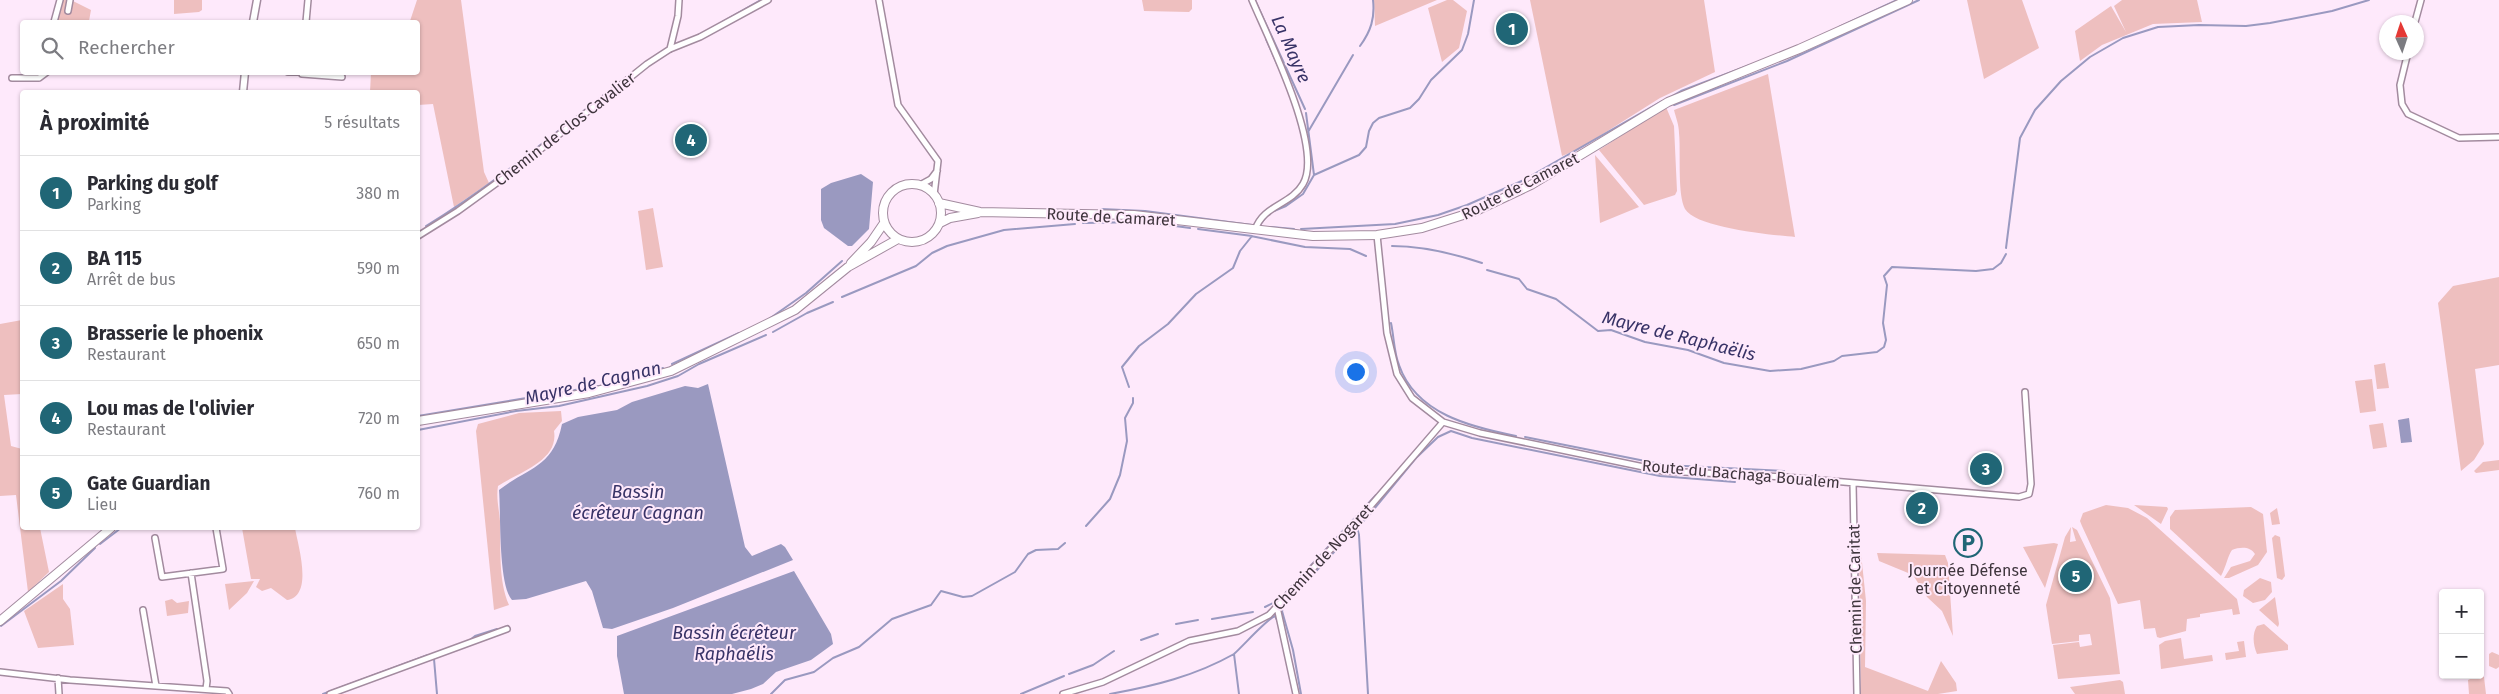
<!DOCTYPE html>
<html lang="fr">
<meta charset="utf-8">
<style>
:root{--surface:#fff;--page:#f7f7f7;--text:#2b2b33;--muted:#7c7c81;--line:#e1e1e2;--accent:#206676}
body{margin:0;font-family:"Fira Sans",sans-serif;background:var(--page);color:var(--text)}
.controls{position:absolute;right:15px;bottom:15px;display:grid;overflow:hidden;border-radius:5px;box-shadow:0 1px 4px #0004}
.controls button{width:45px;height:45px;display:grid;place-items:center;padding:0;border:0;border-bottom:1px solid var(--line);background:var(--surface);color:var(--text);font:25px sans-serif}
.compass{position:absolute;left:2379px;top:15px;width:45px;height:45px;border-radius:50%;background:var(--surface);box-shadow:0 1px 4px #0004;rotate:357deg}
.you{position:absolute;left:1355px;top:371px;width:18px;height:18px;margin:-12px;border:4px solid #fff;border-radius:50%;background:#1a73e8;box-shadow:0 0 0 8px #1a73e833}
.badge{display:grid;place-items:center;width:32px;height:32px;border-radius:50%;background:var(--accent);color:#fff;font-size:16px;font-weight:700}
.pin{position:absolute;translate:-50% -50%;border:2px solid #fff;box-shadow:0 1px 5px #0006}
.list{margin:0;padding:0;list-style:none}
h2{display:flex;justify-content:space-between;align-items:center;height:65px;margin:0;padding:0 20px;font-size:21px}
h2 small{font-size:16px;font-weight:400;color:var(--muted)}
.list li{display:grid;grid-template-columns:32px 1fr auto;gap:15px;align-items:center;box-sizing:border-box;height:75px;padding:0 20px;border-top:1px solid var(--line)}
.list b{display:block;font-size:19px;white-space:nowrap}
.list p{margin:0;font-size:16px;white-space:nowrap;color:var(--muted)}
.list em{font-size:16px;font-style:normal;color:var(--muted)}
.icon{flex:none;width:28px;height:28px;fill:none;stroke:currentColor;stroke-width:2;stroke-linecap:round;stroke-linejoin:round}
.map{position:relative;flex:none;width:2499px;height:694px;overflow:hidden}
.search{position:absolute;background:var(--surface);box-shadow:0 1px 4px #0004;left:20px;top:20px;width:400px;height:55px;display:flex;align-items:center;gap:12px;box-sizing:border-box;padding:0 18px;border-radius:5px;color:var(--muted);font-size:19px}
.panel{position:absolute;background:var(--surface);box-shadow:0 1px 4px #0004;left:20px;top:90px;width:400px;height:440px;border-radius:5px}
.map>svg:first-child{display:block}
.green{fill:#eebfbf}
.water{fill:#9a99c0}
.lines{fill:none;stroke-linecap:round;stroke-linejoin:round}
.stream{stroke:#9a99c0;stroke-width:2}
.minor-casing{stroke:#a38b9f;stroke-width:8}
.tertiary-casing{stroke:#a38b9f;stroke-width:9}
.secondary-casing{stroke:#a38b9f;stroke-width:10}
.minor{stroke:#fff;stroke-width:5}
.tertiary{stroke:#fff;stroke-width:6}
.secondary{stroke:#fff;stroke-width:8}
.labels{text-anchor:middle;dominant-baseline:central;stroke-width:4;stroke-linejoin:round;paint-order:stroke}
.street-label{font-size:16px;fill:#3f353d;stroke:#fee9fb}
.poi-label{font-size:16px;fill:#3f353d;stroke:#fee9fb}
.water-label{font-size:18px;font-style:italic;fill:#383367;stroke:#fee9fb}
</style>
<div class="map">
<svg width="2499" height="694" viewBox="0 0 2499 694">
<rect width="100%" height="100%" fill="#fee9fb"/>
<path class="green" d="M61,0H71L91,10L89,21L55,22Z
M174,0H202V10L199,12L174,14Z
M417,0H461L484,172L489,183L454,207L433,104L418,105V92H370L371,73L418,72V22H376L410,21Z
M1142,0H1192V9L1189,12L1144,11Z
M1374,0H1437L1375,26Z
M1447,0H1453L1467,11L1459,48L1442,62L1428,8Z
M1530,0H1704L1715,72L1660,98L1579,149L1562,156Z
M1967,0H2022L2039,48L1984,79Z
M2122,0H2197L2202,22L2153,24L2102,45L2080,61L2075,31L2111,6L2126,32L2114,6Z
M1768,74L1795,237C1773,235 1696,228 1685,209C1677,194 1681,151 1679,133C1679,125 1676,118 1674,110Z
M1666,107L1674,126L1677,191L1675,195L1644,205L1599,150Z
M1595,155L1639,207L1600,223Z
M653,208L663,267L646,270L638,211Z
M2499,277V365L2475,369L2484,444L2474,460L2461,471L2438,303L2453,286Z
M22,320V394L4,395L11,446L22,449V528H40L49,572L28,592L16,495L0,496V324Z
M2385,363L2389,388L2377,389L2374,365Z
M2372,379L2376,411L2360,413L2355,381Z
M561,411L562,421L554,431C559,461 519,472 498,486C496,498 499,509 500,521C501,548 498,580 509,605L494,610L476,431L478,424L519,413Z
M2383,423L2387,447L2373,449L2369,425Z
M2499,460V470L2476,473L2474,471L2483,462Z
M2106,505L2128,508L2147,518L2237,599L2240,614L2233,615L2232,609L2200,614V617L2187,619L2186,631L2160,638L2157,637L2155,628L2144,629L2140,600L2118,604L2082,526L2080,521L2083,513Z
M2134,505L2167,507L2168,509L2161,524Z
M2251,507L2263,514L2267,552L2258,565L2229,578H2224L2231,567L2250,561L2255,554C2250,546 2240,547 2232,550C2228,555 2226,567 2221,576L2170,529V517L2175,510Z
M2277,508L2280,524L2272,525L2270,513Z
M2071,527L2070,542L2076,541L2072,527L2077,530L2110,598L2120,674L2058,679L2053,645L2079,642L2080,647L2092,645L2090,634L2079,635V641L2052,644L2046,605L2065,537Z
M242,528H295C298,546 314,596 287,600L271,588L262,591L256,587L260,579H251Z
M2275,535L2280,537L2285,576L2282,580L2277,578L2272,538Z
M2054,543L2058,544L2045,588L2023,547Z
M1861,553L1866,601L1865,667L1928,691L1941,661L1956,683L1957,691L1938,694H1861L1859,555Z
M1877,553L1945,555L1948,563L1953,636L1942,611L1927,597L1913,575L1879,561Z
M2260,578L2271,582L2272,592L2265,600L2253,603L2243,596L2244,590Z
M254,581L247,593L229,610L225,584Z
M63,584V599L70,609L74,645L38,648L24,611Z
M2275,597L2279,624L2278,627L2259,610Z
M172,599L177,603L189,601L188,613L167,616L165,601Z
M2264,624L2288,645V650L2257,654C2253,645 2252,634 2257,626Z
M2181,638L2184,659L2212,655L2213,661L2161,669L2159,645L2165,641Z
M2244,641L2246,657L2226,660L2225,653L2239,651L2237,642Z
M2492,652L2499,655V667L2496,669L2489,666V654Z
M2479,675L2484,677L2486,694H2469L2468,680Z
M2120,680L2123,682L2125,694H2075L2070,687Z"/>
<path class="water" d="M861,174L873,182L869,229L852,246H848L824,228L821,220V189L831,183Z
M708,384L745,547L752,556L781,544L785,547L793,560L673,608L612,629L603,628L592,591L586,581L526,599L512,600C498,584 501,514 499,490C530,466 553,468 562,424L578,417L617,410L632,402L685,386L698,388Z
M2409,418L2412,442L2401,443L2398,420Z
M794,571L831,634L833,644L811,660L776,672L763,684L751,689L732,694H624L617,656V636Z"/>
<g class="lines">
<path class="stream" d="M1255,0L1305,109
M722,22L761,0
M1839,27L1897,0
M1266,39L1278,66
M1360,46C1371,31 1375,18 1373,0
M1667,99L1681,91L1750,65
M1674,105L1787,61L1919,0
M1306,113L1314,175
M1308,132L1353,55
M1101,209L1145,211L1252,225
M1274,211L1286,206L1303,194L1314,175L1359,155L1366,147L1369,131L1373,123L1379,118L1410,108L1419,99L1431,80L1462,50L1468,34L1474,0
M1083,223L1144,222
M1153,223L1190,228
M1260,225L1266,217
M426,226C495,184 556,132 619,83
M1271,227L1294,229
M1198,229L1252,236
M1301,229L1395,224L1438,215L1467,205L1524,180L1662,101
M1251,236L1305,247L1350,249L1366,256
M1392,246C1423,246 1452,253 1482,263
M2006,248L2020,138L2035,110L2061,81L2090,57L2123,38L2158,27L2199,25L2246,26L2270,23L2332,11L2369,0
M1487,270L1519,279L1527,289L1556,299L1598,331L1611,330L1645,342L1688,350L1724,363L1770,371L1801,369L1834,361L1842,356L1877,352L1884,347L1886,340L1883,323L1887,285L1884,276L1892,267L1976,271L1993,269L2001,263L2006,254
M842,297L916,266L932,253L947,246L1004,230L1075,224
M769,319L806,293L842,261
M1391,323C1394,337 1394,353 1399,365C1416,414 1471,427 1516,436
M773,332L807,313L833,302
M672,364L739,333
M644,375L663,368
M1129,387L1122,367L1139,346L1168,324L1196,294L1233,268L1240,251L1252,236
M418,416L605,385
M418,430L516,411L559,406L647,386L678,376L699,364L766,335
M1525,437L1665,465L1784,471
M1086,526L1110,499L1120,475L1127,441L1125,418L1133,403V398
M1357,527L1359,535L1368,694
M100,544L121,528
M1265,607L1279,600L1376,495
M1212,619L1253,612
M1176,624L1198,620
M1,626L61,581L95,548
M470,640L475,636L497,629
M1141,640L1158,634
M434,659L437,694
M1069,674L1093,665L1114,651
M323,694L428,655
M771,694L785,680L814,672L833,658L859,647L892,619L931,605L941,591L963,597L972,596L1015,572L1028,554L1036,550L1058,549L1065,543
M1021,694L1064,676
M1110,694C1154,686 1195,676 1234,654
M1239,694L1234,654C1244,645 1266,620 1275,616L1278,622
M1301,694L1293,650L1282,611L1284,605L1370,514L1416,458L1438,437L1451,431L1472,438L1660,476L1735,482"/>
<defs>
<path id="minor" d="M879,0L898,105L938,161L934,195
M1252,0C1268,38 1324,148 1303,184C1291,205 1263,205 1255,230
M68,11L70,0
M54,22L60,0
M306,22L308,0
M2415,22L2421,0
M670,49L678,16L679,0
M2408,52L2400,85L2402,104L2408,114L2459,138L2499,137
M288,72H303
M302,74L342,77
M12,78H39L47,72
M920,185L931,179L937,171
M1377,235L1387,333L1397,374L1412,398L1443,422L1480,433L1663,471L1785,477L2019,497L2029,494L2031,484L2025,392
M418,236L458,211L516,169L647,64L670,49L700,37L768,0
M1853,483L1857,694
M155,538L162,577L223,569L216,528
M191,573L207,681L206,689
M1277,607L1296,694
M143,610L156,686
M0,672L70,680L227,691L229,694
M58,678L59,694
M330,694L507,629
M1063,694L1103,682L1189,641L1238,631L1269,615L1361,517L1443,422"/>
<path id="tertiary" d="M253,22L257,0
M243,92L245,72"/>
<path id="secondary" d="M883 213a29 29 0 1 1 58 0a29 29 0 1 1-58 0Z
M939,203L980,212L1134,215L1313,236L1377,235L1422,228L1476,211L1531,185L1668,102L1799,49L1908,0
M940,223L950,218L978,213
M851,263L871,242L884,223
M418,421L589,393L671,371L795,310L848,267L898,239
M0,621L111,528"/>
</defs>
<use href="#minor" class="minor-casing"/>
<use href="#tertiary" class="tertiary-casing"/>
<use href="#secondary" class="secondary-casing"/>
<use href="#minor" class="minor"/>
<use href="#tertiary" class="tertiary"/>
<use href="#secondary" class="secondary"/>
</g>
<defs>
<symbol id="parking-ring" viewBox="-11 -11 22 22"><circle r="9.5" fill="#fee9fb" stroke="#206676" stroke-width="1.5"/><path d="M-3.5-5.5H1a3.5 3.5 0 0 1 0 7H-1V5.5H-3.5ZM-1-3.4V-.6H.8a1.4 1.4 0 0 0 0-2.8Z" fill="#206676"/></symbol>
</defs>
<g fill-rule="evenodd">
<use href="#parking-ring" x="1952" y="527" width="32" height="32"/>
</g>
<g class="labels">
<g class="street-label">
<text transform="translate(565 129) rotate(-38)">Chemin de Clos Cavalier</text>
<text transform="translate(1520 186) rotate(-27)">Route de Camaret</text>
<text transform="translate(1111 217) rotate(3)">Route de Camaret</text>
<text transform="translate(1741 474) rotate(5)">Route du Bachaga Boualem</text>
<text transform="translate(1323 557) rotate(-47)">Chemin de Nogaret</text>
<text transform="translate(1855 589) rotate(-91)">Chemin de Caritat</text>
</g>
<g class="poi-label">
<text x="1968" y="570">Journée Défense<tspan x="1968" dy="18">et Citoyenneté</tspan></text>
</g>
<g class="water-label">
<text transform="translate(1291 49) rotate(66)">La Mayre</text>
<text transform="translate(1679 336) rotate(14)">Mayre de Raphaëlis</text>
<text transform="translate(593 383) rotate(-13)">Mayre de Cagnan</text>
<text x="638" y="492">Bassin<tspan x="638" dy="21">écrêteur Cagnan</tspan></text>
<text x="734" y="633">Bassin écrêteur<tspan x="734" dy="21">Raphaélis</tspan></text>
</g>
</g>
</svg>
<div class="controls">
<button>+</button>
<button>−</button>
</div>
<svg class="compass" viewBox="-18 -18 36 36"><path d="M0-13l5 13h-10z" fill="#e53935"/><path d="M0 13l5-13h-10z" fill="#7c7c81"/></svg>
<div class="you"></div>
<div class="pin badge" style="left:1512px;top:29px">1</div>
<div class="pin badge" style="left:1922px;top:508px">2</div>
<div class="pin badge" style="left:1986px;top:469px">3</div>
<div class="pin badge" style="left:691px;top:140px">4</div>
<div class="pin badge" style="left:2076px;top:576px">5</div>
<div class="search"><svg class="icon" aria-label="search" viewBox="0 0 24 24"><circle cx="10" cy="10" r="6"/><path d="M15 15l6 6"/></svg>Rechercher</div>
<section class="panel">
<h2>À proximité<small>5 résultats</small></h2>
<ul class="list">
<li><span class="badge">1</span><div><b>Parking du golf</b><p>Parking</p></div><em>380 m</em></li>
<li><span class="badge">2</span><div><b>BA 115</b><p>Arrêt de bus</p></div><em>590 m</em></li>
<li><span class="badge">3</span><div><b>Brasserie le phoenix</b><p>Restaurant</p></div><em>650 m</em></li>
<li><span class="badge">4</span><div><b>Lou mas de l'olivier</b><p>Restaurant</p></div><em>720 m</em></li>
<li><span class="badge">5</span><div><b>Gate Guardian</b><p>Lieu</p></div><em>760 m</em></li>
</ul>
</section>
</div>
